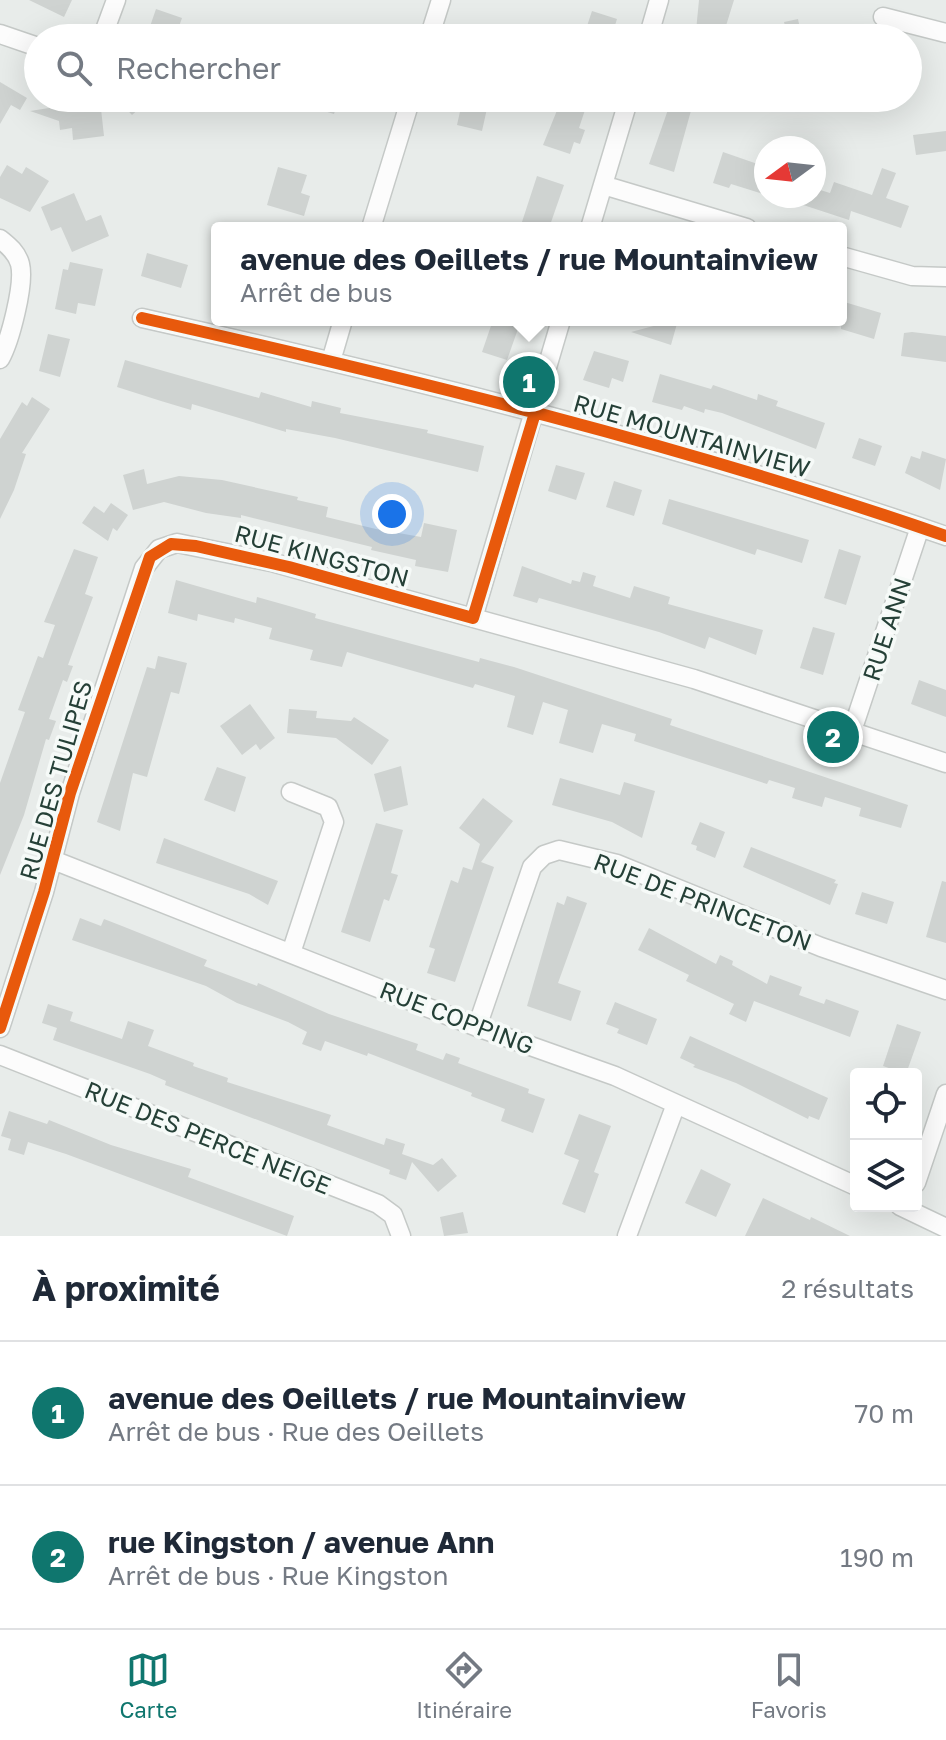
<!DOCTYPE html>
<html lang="fr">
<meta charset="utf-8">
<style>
:root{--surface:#fff;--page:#f6f6f7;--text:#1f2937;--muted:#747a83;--line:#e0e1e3;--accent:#0f766e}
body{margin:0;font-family:"Golos Text",sans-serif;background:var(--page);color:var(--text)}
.controls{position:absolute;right:24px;bottom:24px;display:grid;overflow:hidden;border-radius:8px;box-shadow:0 8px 32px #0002}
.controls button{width:72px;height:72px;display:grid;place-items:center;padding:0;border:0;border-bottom:2px solid var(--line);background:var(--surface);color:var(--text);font:40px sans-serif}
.compass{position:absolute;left:754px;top:136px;width:72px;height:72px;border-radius:50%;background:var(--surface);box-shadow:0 8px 32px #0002;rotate:255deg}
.you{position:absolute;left:392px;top:514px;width:28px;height:28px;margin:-20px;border:6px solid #fff;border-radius:50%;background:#1a73e8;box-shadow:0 0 0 12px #1a73e833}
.badge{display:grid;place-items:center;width:52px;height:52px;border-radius:50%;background:var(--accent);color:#fff;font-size:26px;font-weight:700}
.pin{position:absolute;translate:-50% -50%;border:4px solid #fff;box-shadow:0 2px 8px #0006}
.popup{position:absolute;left:211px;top:222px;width:636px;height:104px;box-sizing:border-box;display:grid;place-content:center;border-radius:8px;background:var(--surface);filter:drop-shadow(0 2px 6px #0005);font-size:26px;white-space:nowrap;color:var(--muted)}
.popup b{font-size:30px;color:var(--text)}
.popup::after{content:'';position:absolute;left:50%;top:100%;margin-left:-16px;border:16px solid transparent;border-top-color:var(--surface)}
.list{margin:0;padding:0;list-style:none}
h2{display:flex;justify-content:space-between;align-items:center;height:104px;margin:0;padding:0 32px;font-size:34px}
h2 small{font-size:26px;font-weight:400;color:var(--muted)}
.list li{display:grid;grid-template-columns:52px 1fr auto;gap:24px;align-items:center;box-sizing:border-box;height:144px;padding:0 32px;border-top:2px solid var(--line)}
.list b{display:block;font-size:30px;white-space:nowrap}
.list p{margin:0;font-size:26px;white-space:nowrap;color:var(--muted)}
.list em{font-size:26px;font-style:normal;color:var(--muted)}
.icon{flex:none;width:44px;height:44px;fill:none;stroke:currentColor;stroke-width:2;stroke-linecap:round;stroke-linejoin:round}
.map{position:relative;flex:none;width:946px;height:1236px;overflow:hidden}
.search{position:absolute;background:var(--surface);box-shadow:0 8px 32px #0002;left:24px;right:24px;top:24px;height:88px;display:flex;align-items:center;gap:20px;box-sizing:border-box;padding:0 28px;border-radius:44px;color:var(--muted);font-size:30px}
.sheet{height:392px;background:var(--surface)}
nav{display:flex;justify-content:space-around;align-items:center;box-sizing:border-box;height:112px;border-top:2px solid var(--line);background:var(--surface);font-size:22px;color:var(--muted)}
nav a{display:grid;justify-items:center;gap:4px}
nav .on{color:var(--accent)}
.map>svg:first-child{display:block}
.building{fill:#cfd3d1}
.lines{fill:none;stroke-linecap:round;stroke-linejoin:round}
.minor-casing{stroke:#c5c9c7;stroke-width:21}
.minor{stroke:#fcfcfc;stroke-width:18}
.cycleway-casing{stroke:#f6faf8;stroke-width:17}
.cycleway{stroke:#e8590c;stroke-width:12}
.labels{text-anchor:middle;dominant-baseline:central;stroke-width:7;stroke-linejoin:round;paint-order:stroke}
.street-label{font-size:24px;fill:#254037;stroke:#f6faf8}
</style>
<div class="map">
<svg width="946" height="1236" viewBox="0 0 946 1236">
<rect width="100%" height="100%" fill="#e8ecea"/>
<path class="building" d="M29,0H72L64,17Z
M699,0H734L725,29L717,26L714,37L696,31Z
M156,9L182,18L175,38H146Z
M592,11L617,19L611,38H583Z
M798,19L802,38H788L784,22Z
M0,82L27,98L20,110L11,105L0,124Z
M116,98H151L132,115Z
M294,98H339L334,114L294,102Z
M463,98L488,104L482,131L457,125Z
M562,98H589L579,128L585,130L580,144L574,142L570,154L543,145Z
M100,100L104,136L73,140L72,128L60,130L59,121L30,111Z
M671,101L692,107L674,172L649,164Z
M946,131V151L916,155L913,135Z
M723,152L766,167V195L731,184L729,188L713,183Z
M7,165L22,174L26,167L49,181L30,212L0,198V177Z
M278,167L307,175L301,193L310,196L304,216L267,205Z
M882,168L896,173L886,198L909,206L901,228L851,211L849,220L785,199L815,196L817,189L830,193L834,182L872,195Z
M537,176L564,185L549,228H520Z
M74,193L86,221L101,215L109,236L72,252L61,227L51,231L41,207Z
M147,253L188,265L181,288L141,276Z
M70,262L103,269L95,306L78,303L76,314L55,309L63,269L68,270Z
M841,301L881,313L874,339L841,329Z
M493,320L519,326L507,360L482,352Z
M678,320L671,345L631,332L676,320Z
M912,332L946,336V362L901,356L904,333Z
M48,334L70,339L60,377L39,371Z
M594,351L629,361L623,382L612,378L609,388L583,380Z
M125,360L259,398L261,392L311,407L312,401L341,408L340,413L428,430L427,433L484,446L478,472L335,438L286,429V432L192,404L191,410L161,401L117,387Z
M660,374L711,389L713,385L757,400L758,394L778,401L776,406L825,423L816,449L722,413L705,409L704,413L684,406L682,410L652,402Z
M32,397L50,409L22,453L26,454L14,490L0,519V439L22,402L27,406Z
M859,438L882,446L875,466L852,458Z
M922,451L946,459L940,490L905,473L911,456L920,459Z
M556,465L585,473L576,500L548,491Z
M144,469L147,484L179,476L222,480L298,497L297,500L328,507L326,517L376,529L421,537L424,523L457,530L448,572L415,566L416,560L371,550L372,547L241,515V518L206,513L164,502L133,510L123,475Z
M614,481L642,490L634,516L606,507Z
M669,499L809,540L802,563L757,549L755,555L662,524Z
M111,503L128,515L117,531L113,528L108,541L82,523L94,506L104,513Z
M74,549L98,557L85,594L93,597L68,665L73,666L67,682L63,680L49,719L56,721L49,740L46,739L24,815L0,875V783L25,712L18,710L38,656L43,658L55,625L44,622Z
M839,549L861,556L846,605L824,598Z
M522,566L571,584L572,580L580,582L583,572L596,576L593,586L630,598L634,586L670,597L668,604L763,630L756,655L709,637L705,649L659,632L539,598L537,603L513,596Z
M176,580L256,603L257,597L289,606L316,614L315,618L479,662L480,658L514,667L672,719L670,725L908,805L901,828L859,816L861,808L825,797L822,807L792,798L795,788L769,780L767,784L634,741L636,734L602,724L593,753L559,743L568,710L543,702L533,735L507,727L515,696L475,684L473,688L347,652L342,667L310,660L313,650L269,639L272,628L235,618L234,623L198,614L197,621L168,613Z
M813,627L835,633L823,675L800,668Z
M158,656L187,663L179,694L171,692L147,777L133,773L120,831L97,822L147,667L155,669Z
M919,680L946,690V717L911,704Z
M250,704L275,738L260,750L256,744L242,755L220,726Z
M289,709L317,711L316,718L351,721L354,717L389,740L372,765L336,738L287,733Z
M401,766L408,805L384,812L374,774Z
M217,767L246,777L235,812L204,800Z
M560,778L620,795L624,782L655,791L642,838L612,822L552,805Z
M483,798L513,821L481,862L494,867L455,982L427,973L435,949L429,947L451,880L458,883L463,867L472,870L480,844L459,828Z
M700,822L725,832L715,858L696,850L697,846L691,844Z
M376,823L403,830L391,873L398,875L389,901L384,899L370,942L341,932Z
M164,838L278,881L268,905L249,894L156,863Z
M751,847L836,880L834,883L838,884L830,905L743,867Z
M942,881L946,882V943L926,937Z
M862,892L894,902L887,924L855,914Z
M567,896L587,903L558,983L581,991L571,1021L527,1006L557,902L564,905Z
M80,918L101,926L104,919L122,926L207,960L204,966L257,986L258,983L329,1014L418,1044L416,1050L443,1060L446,1053L460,1058L458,1063L529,1089L528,1093L545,1099L533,1133L501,1121L505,1109L471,1096L472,1093L368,1053L367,1056L325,1041L321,1051L302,1044L307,1032L288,1022L237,1003L206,986L72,940Z
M649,928L716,964L720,955L733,961L732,965L767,984L770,975L802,987L799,995L824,1004L826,999L859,1011L850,1037L754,1001L746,1022L729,1014L734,1004L686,981L689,975L638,950Z
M615,1002L657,1019L647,1045L617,1033L619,1029L606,1024Z
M48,1004L73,1012L70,1021L122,1039L128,1021L154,1030L148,1046L194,1063L193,1066L228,1078L227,1082L331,1115L327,1125L384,1145L386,1138L405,1144L402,1154L433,1165L442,1158L457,1176L438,1192L412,1162L406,1180L389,1174L390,1170L165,1085L166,1081L150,1074L53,1040L57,1028L42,1023Z
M897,1024L921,1032L906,1074L883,1066Z
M690,1036L828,1098L819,1120L809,1116L808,1119L736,1083L693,1067L695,1065L680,1058Z
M9,1111L47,1124L49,1120L111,1145L191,1169L188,1177L294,1216L287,1236L66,1154L28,1142L24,1155L8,1150L11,1139L1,1136Z
M579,1114L611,1126L594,1172L599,1174L585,1213L562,1204L579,1160L564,1154Z
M701,1169L731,1184L716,1217L685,1203Z
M763,1198L810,1220L811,1217L850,1236H745Z
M463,1212L468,1233L444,1236L440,1217Z"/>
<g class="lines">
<defs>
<path id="minor" d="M883,17L946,33
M0,34L38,47
M102,38L116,0
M429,38L441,0
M648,38L659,0
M603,185L747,228
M371,228L411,98
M590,228L629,98
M0,239C9,246 17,253 20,264C25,284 10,341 0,359
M841,256L912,276L946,277
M142,318C413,379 684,445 946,536
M331,361L343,320
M473,618L561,320
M852,731L920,527
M291,792L328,807L334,822L291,953
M53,860L477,1027L615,1076L856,1186
M477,1027L532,867L544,855L559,850L617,864L821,947L946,990
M0,1028L44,892L70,793L144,568L159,549L177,543L271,562L694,679L946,763
M0,1055L378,1204L393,1215L401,1236
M916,1183L946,1094
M900,1206L946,1228
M627,1236L676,1104"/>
</defs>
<use href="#minor" class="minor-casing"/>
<use href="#minor" class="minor"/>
<defs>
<path id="cycleway" d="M142,318C413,379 684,445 946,536
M0,1028L44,892L70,793L150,557L171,544L196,546L289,567L473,618L535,413"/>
</defs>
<use href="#cycleway" class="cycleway-casing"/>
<use href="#cycleway" class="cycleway"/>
</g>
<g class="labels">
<g class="street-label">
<text transform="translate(692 435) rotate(16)">RUE MOUNTAINVIEW</text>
<text transform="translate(322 555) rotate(15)">RUE KINGSTON</text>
<text transform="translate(886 629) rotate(-72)">RUE ANN</text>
<text transform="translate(55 780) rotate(-74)">RUE DES TULIPES</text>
<text transform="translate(703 901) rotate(21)">RUE DE PRINCETON</text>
<text transform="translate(457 1017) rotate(21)">RUE COPPING</text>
<text transform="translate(208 1137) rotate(22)">RUE DES PERCE NEIGE</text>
</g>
</g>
</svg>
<div class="controls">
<button><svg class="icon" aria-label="locate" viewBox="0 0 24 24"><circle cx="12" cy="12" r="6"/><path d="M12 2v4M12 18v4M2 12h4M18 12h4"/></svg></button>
<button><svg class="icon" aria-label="layers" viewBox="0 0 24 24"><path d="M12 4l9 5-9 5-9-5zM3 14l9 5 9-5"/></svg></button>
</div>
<svg class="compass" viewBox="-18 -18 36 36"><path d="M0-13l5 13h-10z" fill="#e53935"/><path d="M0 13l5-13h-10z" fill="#747a83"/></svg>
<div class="you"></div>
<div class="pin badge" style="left:529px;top:382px">1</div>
<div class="popup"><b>avenue des Oeillets / rue Mountainview</b>Arrêt de bus</div>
<div class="pin badge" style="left:833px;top:737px">2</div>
<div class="search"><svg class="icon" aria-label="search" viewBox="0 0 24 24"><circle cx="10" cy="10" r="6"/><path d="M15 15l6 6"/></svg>Rechercher</div>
</div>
<section class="sheet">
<h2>À proximité<small>2 résultats</small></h2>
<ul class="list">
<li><span class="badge">1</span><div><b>avenue des Oeillets / rue Mountainview</b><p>Arrêt de bus · Rue des Oeillets</p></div><em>70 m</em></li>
<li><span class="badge">2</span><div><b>rue Kingston / avenue Ann</b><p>Arrêt de bus · Rue Kingston</p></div><em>190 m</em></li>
</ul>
</section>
<nav>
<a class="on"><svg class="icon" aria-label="map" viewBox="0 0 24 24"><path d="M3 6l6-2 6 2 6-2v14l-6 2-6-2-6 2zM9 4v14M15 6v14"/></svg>Carte</a>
<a><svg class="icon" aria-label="directions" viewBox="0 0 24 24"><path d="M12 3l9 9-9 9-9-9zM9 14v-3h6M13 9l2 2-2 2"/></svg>Itinéraire</a>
<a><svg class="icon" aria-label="saved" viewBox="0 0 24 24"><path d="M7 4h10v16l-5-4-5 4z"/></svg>Favoris</a>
</nav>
